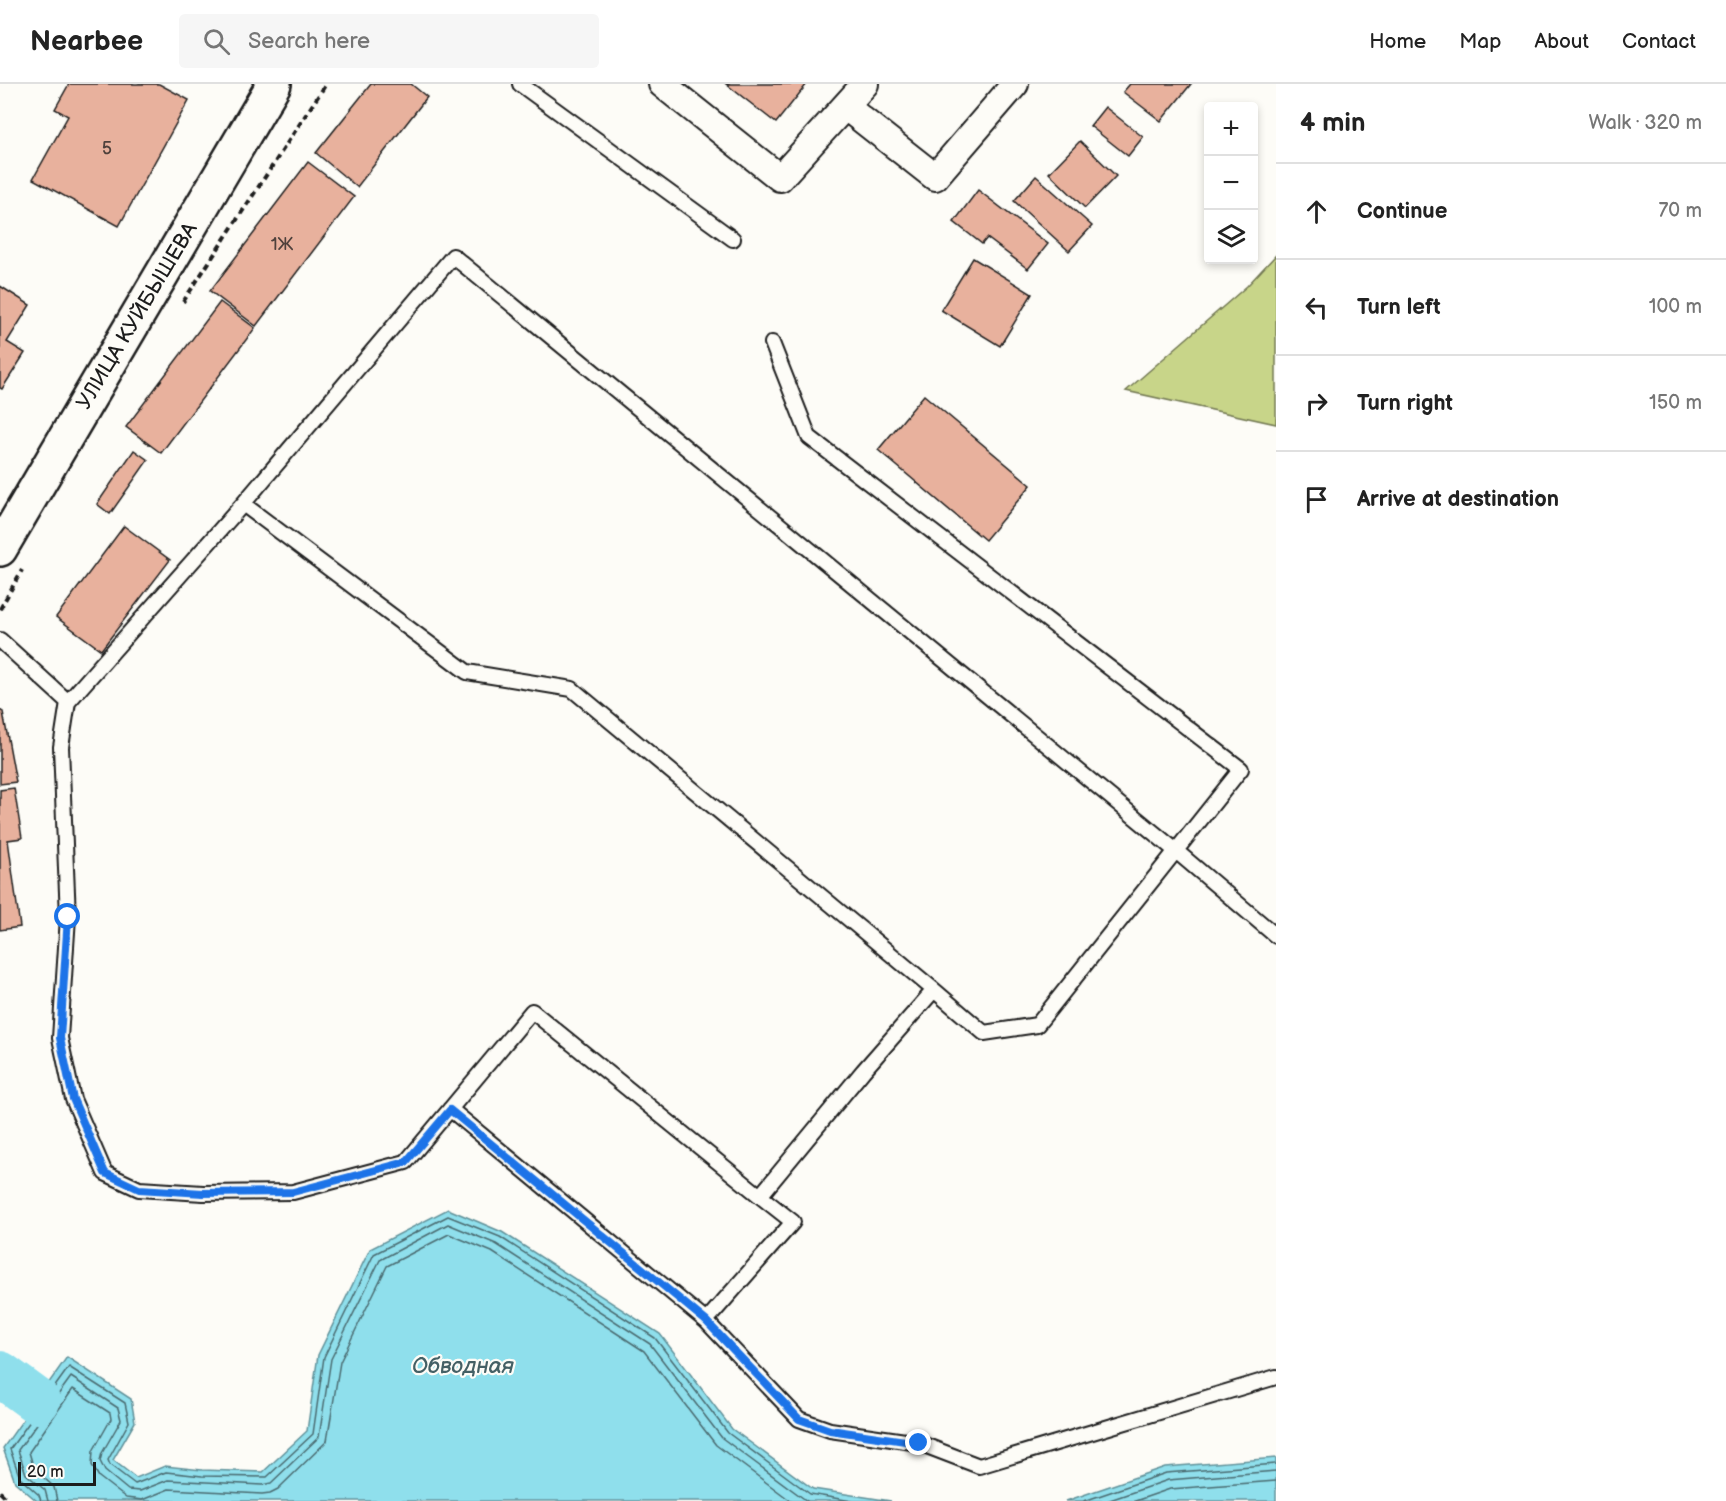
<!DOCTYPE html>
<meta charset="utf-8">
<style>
:root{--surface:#fff;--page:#f6f6f6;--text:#222;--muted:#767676;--line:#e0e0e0}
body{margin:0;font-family:"Balsamiq Sans",sans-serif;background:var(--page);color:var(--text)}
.controls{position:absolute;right:18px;top:18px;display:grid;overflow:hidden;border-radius:6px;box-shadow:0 3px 9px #0003}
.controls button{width:54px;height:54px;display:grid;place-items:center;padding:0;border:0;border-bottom:2px solid var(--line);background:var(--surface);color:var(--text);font:30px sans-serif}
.scale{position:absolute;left:18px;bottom:15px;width:78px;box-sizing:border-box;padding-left:6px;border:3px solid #1c1c1c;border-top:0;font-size:16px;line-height:21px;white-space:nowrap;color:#1c1c1c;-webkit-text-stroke:4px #fdfcf7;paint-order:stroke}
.stop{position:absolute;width:18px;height:18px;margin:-14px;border:4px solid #1a73e8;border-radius:50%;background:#fff}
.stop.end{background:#1a73e8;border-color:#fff;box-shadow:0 2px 6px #0008}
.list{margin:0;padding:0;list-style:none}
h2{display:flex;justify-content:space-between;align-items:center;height:78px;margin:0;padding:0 24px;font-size:26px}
h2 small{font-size:20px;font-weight:400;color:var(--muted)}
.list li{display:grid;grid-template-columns:39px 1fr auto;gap:18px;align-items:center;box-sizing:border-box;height:96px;padding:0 24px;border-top:2px solid var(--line)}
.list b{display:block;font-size:22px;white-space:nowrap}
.list em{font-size:20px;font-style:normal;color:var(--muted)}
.icon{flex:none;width:33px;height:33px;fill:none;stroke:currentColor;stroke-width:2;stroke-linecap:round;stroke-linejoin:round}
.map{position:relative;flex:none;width:1276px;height:1417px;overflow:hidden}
header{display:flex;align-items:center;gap:36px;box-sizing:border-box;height:84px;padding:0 30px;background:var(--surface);border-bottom:2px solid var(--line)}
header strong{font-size:28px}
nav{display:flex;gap:33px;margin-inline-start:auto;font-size:21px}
.search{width:420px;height:54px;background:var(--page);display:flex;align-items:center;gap:15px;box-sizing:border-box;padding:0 21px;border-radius:6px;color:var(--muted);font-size:22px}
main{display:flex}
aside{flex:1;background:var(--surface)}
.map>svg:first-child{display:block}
.green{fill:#c8d589;stroke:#727852;stroke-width:1.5}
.water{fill:#8fdfec;stroke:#619199;stroke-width:1.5}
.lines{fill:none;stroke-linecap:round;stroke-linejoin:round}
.shore{stroke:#4a6a6f;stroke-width:1.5}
.river{stroke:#8fdfec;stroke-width:46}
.building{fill:#e8b19d;stroke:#1c1c1c;stroke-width:1.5}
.lane-casing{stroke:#1c1c1c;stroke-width:18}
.street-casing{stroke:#1c1c1c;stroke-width:30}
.secondary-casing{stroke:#1c1c1c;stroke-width:38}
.path{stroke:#1c1c1c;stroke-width:4;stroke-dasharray:6 4.5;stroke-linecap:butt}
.lane{stroke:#fdfcf7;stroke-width:14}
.street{stroke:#fdfcf7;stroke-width:26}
.secondary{stroke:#fdfcf7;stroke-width:33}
.route{stroke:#1a73e8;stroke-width:8}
.labels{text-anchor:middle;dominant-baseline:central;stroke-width:4.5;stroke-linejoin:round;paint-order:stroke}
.number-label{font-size:18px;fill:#4f413c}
.street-label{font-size:21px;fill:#1c1c1c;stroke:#fdfcf7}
.water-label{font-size:22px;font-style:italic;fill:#446065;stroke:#fdfcf7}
</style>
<header>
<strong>Nearbee</strong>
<div class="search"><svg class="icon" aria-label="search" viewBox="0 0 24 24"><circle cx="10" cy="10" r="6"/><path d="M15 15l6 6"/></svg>Search here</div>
<nav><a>Home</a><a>Map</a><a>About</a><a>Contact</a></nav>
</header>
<main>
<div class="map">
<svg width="1276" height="1417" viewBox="0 0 1276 1417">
<rect width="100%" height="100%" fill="#fdfcf7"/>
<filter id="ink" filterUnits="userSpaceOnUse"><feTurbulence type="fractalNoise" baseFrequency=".0167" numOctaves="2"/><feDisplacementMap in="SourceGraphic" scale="12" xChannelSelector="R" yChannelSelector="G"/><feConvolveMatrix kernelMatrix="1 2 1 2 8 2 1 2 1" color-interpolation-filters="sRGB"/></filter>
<g filter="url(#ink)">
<path class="green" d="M1276,171V340L1126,307L1247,202Z"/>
<path class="water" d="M448,1125L502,1148L660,1250L732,1345L813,1405L891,1417H37L15,1398L3,1364L67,1273L131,1315L135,1338L113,1376L136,1394L165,1382L202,1386L263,1388L307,1347L318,1271L370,1165Z
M1276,1374V1417H1066L1165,1383Z"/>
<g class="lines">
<path class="shore" d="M41,1417L39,1411L20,1394L10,1365L69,1283L125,1319L129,1338L108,1376L110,1381L135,1400L166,1388L202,1392L267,1393L313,1350L324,1273L374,1170L448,1132L500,1153L655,1254L728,1349L810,1410L852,1417
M48,1417L45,1406L26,1390L18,1366L71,1293L118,1324L121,1336L102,1369L100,1377L105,1387L128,1406L140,1407L168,1396L262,1401L271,1399L319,1353L331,1275L380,1176L448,1140L496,1160L650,1260L722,1354L807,1417
M57,1417L54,1403L34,1385L29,1368L73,1305L110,1329L111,1335L93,1367L92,1381L99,1393L126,1414L142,1416L169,1405L262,1410L270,1409L278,1405L327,1357L340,1278L387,1182L449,1150L492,1168L644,1267L716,1361L791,1417
M1084,1417L1166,1389L1276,1380
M1107,1417L1168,1396L1276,1387
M1135,1417L1170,1405L1276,1397"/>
<path class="river" d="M0,1290L37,1317"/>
</g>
<path class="building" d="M69,0H159L189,16L119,142L33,95L68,32L55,25Z
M371,0H411L427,13L357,103L316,69Z
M726,0H807L776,39Z
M1130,0H1191L1161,37L1123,8Z
M1105,23L1143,53L1128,72L1090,42Z
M1080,57L1116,92L1085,124L1049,89Z
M308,78L354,113L256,242L210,207Z
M1036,92L1092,142L1069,167L1014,117Z
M978,106L1048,160L1028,185L987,154L982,160L954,138Z
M973,174L1032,210L1000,262L941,226Z
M0,202L30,221L7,258L25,269L2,305L0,304Z
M220,218L255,244L161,369L126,343Z
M924,311L1031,401L985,456L878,366Z
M134,366L148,376L110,430L97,420Z
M124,442L170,476L101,566L56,533Z
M0,626L3,628L16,698L0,700Z
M14,704L22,754L8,756L20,843L0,846V706Z"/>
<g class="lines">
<defs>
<path id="lane" d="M520,0L733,155
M772,259L809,353L1241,685L1037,941L984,949L934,906L572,605L467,588L243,420L68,618L61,663L68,833L60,954L73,1015L105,1089L139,1105L203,1109L293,1108L406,1078L532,927L760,1112L863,987L934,906
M243,420L453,172L1176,767L1276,852
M0,556L68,618
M450,1025L706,1237L793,1138L760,1112
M706,1237L799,1335L830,1346L919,1359L979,1382L1276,1293"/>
<path id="street" d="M662,0L780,94L865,0
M846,23L935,93L1015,0"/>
<path id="secondary" d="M0,465L274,0"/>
</defs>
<use href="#lane" class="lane-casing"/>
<use href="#street" class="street-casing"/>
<use href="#secondary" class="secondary-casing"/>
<path class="path" d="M183,218L326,0
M0,525L22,486
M0,1408L9,1417"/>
<use href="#lane" class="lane"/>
<use href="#street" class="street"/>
<use href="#secondary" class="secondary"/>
</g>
</g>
<g class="lines" filter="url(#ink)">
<path class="route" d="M68,833L60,954L73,1015L105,1089L139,1105L203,1109L293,1108L406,1078L450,1026L706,1237L799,1335L830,1346L919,1359"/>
</g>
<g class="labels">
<g class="number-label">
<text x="107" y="64">5</text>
<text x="282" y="160">1Ж</text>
</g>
<g class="street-label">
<text transform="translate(137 232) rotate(-59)">УЛИЦА КУЙБЫШЕВА</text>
</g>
<g class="water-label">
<text x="463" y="1282">Обводная</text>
</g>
</g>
</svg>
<div class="controls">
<button>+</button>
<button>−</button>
<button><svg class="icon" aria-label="layers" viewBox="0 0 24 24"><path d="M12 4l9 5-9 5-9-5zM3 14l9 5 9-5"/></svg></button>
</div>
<div class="scale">20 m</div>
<div class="stop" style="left:68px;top:833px"></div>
<div class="stop end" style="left:919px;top:1359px"></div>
</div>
<aside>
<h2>4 min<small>Walk · 320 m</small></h2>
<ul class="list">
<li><svg class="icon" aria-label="ahead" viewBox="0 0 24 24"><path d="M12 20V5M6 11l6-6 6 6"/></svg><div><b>Continue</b></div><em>70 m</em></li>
<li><svg class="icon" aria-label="left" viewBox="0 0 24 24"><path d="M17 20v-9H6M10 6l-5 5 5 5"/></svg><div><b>Turn left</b></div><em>100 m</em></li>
<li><svg class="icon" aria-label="right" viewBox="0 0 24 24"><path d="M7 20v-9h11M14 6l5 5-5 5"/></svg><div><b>Turn right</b></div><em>150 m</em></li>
<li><svg class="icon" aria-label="arrive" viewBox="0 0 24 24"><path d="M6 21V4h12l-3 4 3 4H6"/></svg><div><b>Arrive at destination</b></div></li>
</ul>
</aside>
</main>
